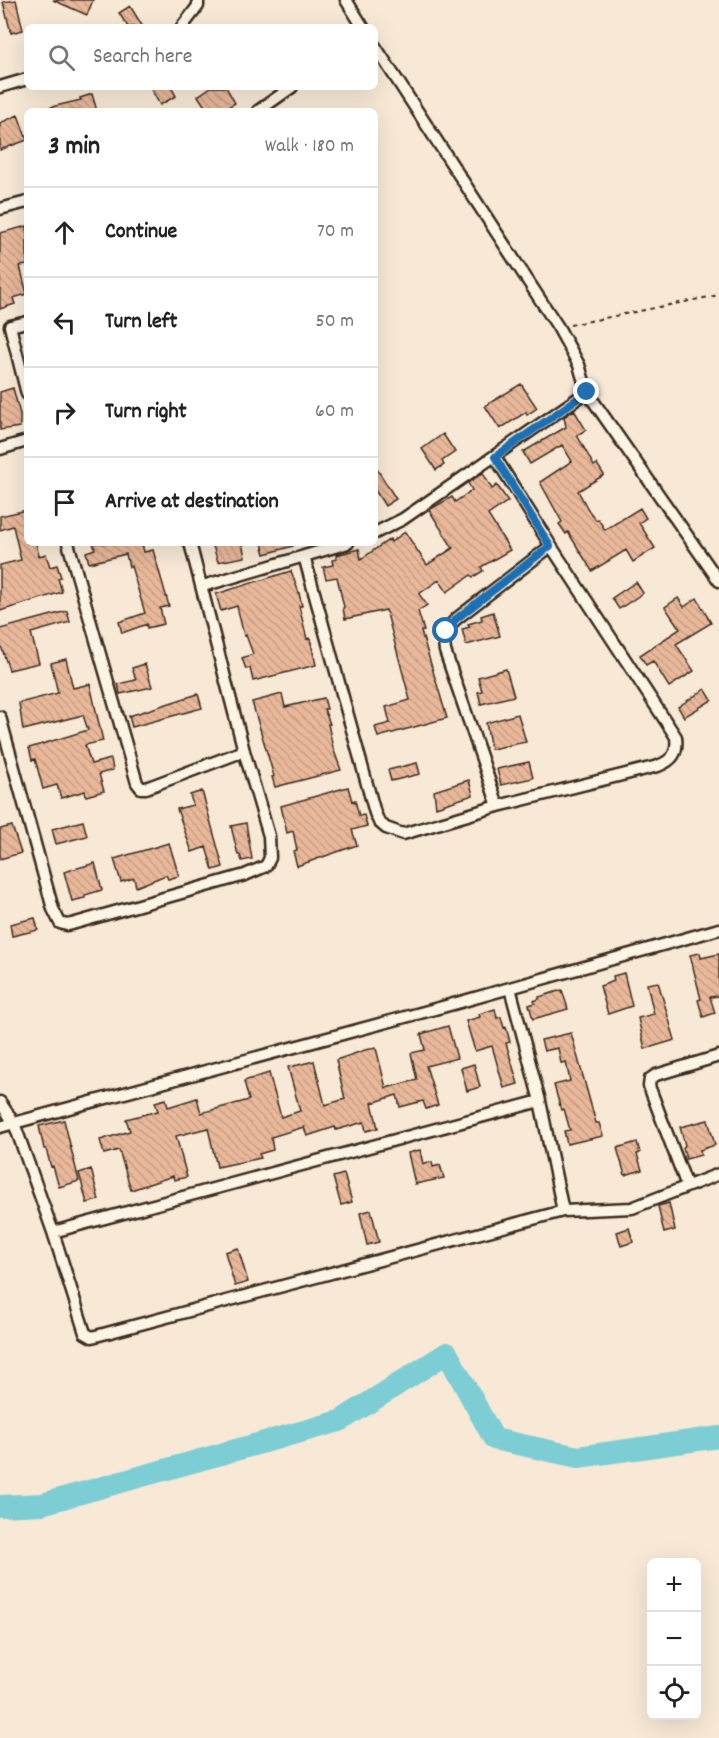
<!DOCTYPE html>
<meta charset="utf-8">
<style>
:root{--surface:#fff;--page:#f2f2f2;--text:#222;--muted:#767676;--line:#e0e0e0}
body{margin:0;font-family:Dekko,sans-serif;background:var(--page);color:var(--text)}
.controls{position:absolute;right:18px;bottom:18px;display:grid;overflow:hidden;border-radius:9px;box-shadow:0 6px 24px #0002}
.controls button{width:54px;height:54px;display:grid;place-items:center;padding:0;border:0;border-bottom:2px solid var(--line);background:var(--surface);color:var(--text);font:30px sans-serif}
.stop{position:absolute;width:18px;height:18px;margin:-14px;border:4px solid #1f6fb2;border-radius:50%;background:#fff}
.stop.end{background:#1f6fb2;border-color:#fff;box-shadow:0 2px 6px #0008}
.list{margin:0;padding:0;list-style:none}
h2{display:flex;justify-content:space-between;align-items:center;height:78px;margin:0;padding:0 24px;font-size:26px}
h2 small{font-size:20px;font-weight:400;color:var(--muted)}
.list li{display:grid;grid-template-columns:39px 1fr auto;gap:18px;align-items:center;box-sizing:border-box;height:90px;padding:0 24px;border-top:2px solid var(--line)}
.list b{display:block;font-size:22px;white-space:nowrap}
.list em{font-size:20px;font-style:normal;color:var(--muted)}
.icon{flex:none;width:33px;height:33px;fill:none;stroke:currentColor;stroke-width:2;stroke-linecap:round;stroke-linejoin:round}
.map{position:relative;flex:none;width:719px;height:1738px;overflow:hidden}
.search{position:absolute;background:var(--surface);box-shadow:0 6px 24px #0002;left:24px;top:24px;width:354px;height:66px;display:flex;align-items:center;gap:15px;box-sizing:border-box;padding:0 21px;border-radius:9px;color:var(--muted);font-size:22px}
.panel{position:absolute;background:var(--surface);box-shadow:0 6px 24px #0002;left:24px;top:108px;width:354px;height:438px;border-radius:9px}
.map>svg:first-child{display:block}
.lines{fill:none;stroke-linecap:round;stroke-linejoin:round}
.river{stroke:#7ccdd4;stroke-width:22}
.building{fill:url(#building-back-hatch);stroke:#3b2a1e;stroke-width:1.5}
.street-casing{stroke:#3b2a1e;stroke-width:15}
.path{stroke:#3b2a1e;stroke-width:2;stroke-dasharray:4.5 4.5;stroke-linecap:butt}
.street{stroke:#fcf5e5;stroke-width:10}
.route{stroke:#1f6fb2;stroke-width:8}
</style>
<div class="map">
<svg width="719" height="1738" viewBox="0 0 719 1738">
<defs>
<pattern id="building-back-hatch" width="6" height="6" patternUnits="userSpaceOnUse" patternTransform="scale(1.5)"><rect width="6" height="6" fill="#e9b89a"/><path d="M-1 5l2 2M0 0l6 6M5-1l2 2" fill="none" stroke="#c99e84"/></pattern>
</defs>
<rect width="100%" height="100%" fill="#f8e9d6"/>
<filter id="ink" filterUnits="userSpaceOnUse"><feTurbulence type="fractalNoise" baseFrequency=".0167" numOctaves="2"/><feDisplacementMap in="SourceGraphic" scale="12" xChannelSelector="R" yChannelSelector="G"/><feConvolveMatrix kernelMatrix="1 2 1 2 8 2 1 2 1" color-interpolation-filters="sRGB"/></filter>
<g filter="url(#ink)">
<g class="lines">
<path class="river" d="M0,1506L42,1504L340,1421L447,1353L494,1439L578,1457L719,1437"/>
</g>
<path class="building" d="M16,0L23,30L11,33L3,2Z
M53,0H93L87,15Z
M130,6L143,27H128L119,13Z
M150,87H171L176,96L160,105Z
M211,87H226L235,103L222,111H208L198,96Z
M92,94L97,111H52L51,107L81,100L80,98Z
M18,115L27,140L0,150V123Z
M27,226V265L20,266L27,294L13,298L15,304L0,309V233Z
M521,384L537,408L527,415L526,412L500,429L485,406Z
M13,388L20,414V427L0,430V392Z
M574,410L586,430L577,435L594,466L597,464L604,475L578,491L589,511L596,520L598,519L605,530L640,508L646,518L639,523L655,548L633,562L626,550L592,571L568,532L566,534L559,524L562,522L540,482L572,461L562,445L530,464L523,452L566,427L564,417Z
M443,434L455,452L442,461L444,465L436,470L422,449Z
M375,466L396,499L385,506L375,490Z
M483,473L492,489L497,485L508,501L488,515L510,550L481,567L483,571L473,577L471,575L447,592L439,580L419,594L427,605L418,611L424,631H421L447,718L378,737L375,727L390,723L386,707L410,700L386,610L345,619L343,608L344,607L337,577L326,579L323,567L333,565L332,560L337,559L336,555L359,549L361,559L390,539L391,542L405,532L427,565L453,548L429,510L452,497L455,502L472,490L468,483Z
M27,510V543H36L39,556L46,554L50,567L57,565L61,577L58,578L62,592L0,611V565L21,560L13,526L0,530V516Z
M93,543H142L144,552L153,550L169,606L160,608L164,624L147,628V624L122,633L119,622L145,613L131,566L129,567L126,554L89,563L86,552L95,549Z
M212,543H242L245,557L218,562Z
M262,543H292L293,546L265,554Z
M291,571L299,593L302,606H299L307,639L310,638L316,665L253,681L250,668L246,669L242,658L253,654L246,635L244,636L237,606L221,611L216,594Z
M636,582L643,593L619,609L612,598Z
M678,598L684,607L697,598L711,623L676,644L694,671L669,687L653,661L646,665L640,655L680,629L665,607Z
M67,611L70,622L31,633L39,663L9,670L0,643V629Z
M493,612L500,636L466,645L462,629L470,627L468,624L482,620L481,616Z
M66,659L73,688L90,684L96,711L103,741L85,745L91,764L111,759L113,770L99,774L104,791L86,796L85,791L61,798L57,785L43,789L35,759L32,760L29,748L88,730L83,715L23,730L19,703L58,693L51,663Z
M145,664L152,687L120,694L118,684L136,680L132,668Z
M506,669L514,696L481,704L478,692L482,691L478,677Z
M705,689L712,700L684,717L678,707Z
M198,694L202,708L132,727L129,716Z
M282,694L285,707L324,698L327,709H324L330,724H328L333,748L341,770L275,787L272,777L274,776L252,702Z
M518,714L526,742L491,749L486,723Z
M529,762L533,778L501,785L497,769Z
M417,763L420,774L391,781L388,770Z
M469,780L473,795L436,807L434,791Z
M348,787L352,801L355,800L359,816L364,815L367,826L352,830L357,845L297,866L293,851L297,850L293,831L287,833L281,806Z
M202,791L223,867L213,870L206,847L192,852L177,809L193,805L190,795Z
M83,821L87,836L56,844L52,829Z
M246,823L252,859L242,861L240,855H238L231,826Z
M12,826L21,853L0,859V829Z
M169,843L179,876L168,879L166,875L136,887L134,878L121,882L114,859Z
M95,863L102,890L85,895V898L72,901L64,872Z
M35,918L38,930L12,936L10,924Z
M700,953L701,958L719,954V996L710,997L715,1013L703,1017L698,1000L701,999L690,955Z
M624,973L632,1006L608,1014L600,986L614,981L613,976Z
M658,982L675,1040L645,1049L638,1018L654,1014L647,984Z
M562,990L568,1009L533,1019L529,1005L535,1003L534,1001L539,999V997Z
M495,1009L497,1018L501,1017L504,1028L506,1027L510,1042L506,1043L518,1084L504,1088L492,1046L475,1051L466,1021L480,1017L479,1014Z
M448,1026L457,1058L426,1066L438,1105L426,1109L423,1101L400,1107L397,1095L372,1103L378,1128L366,1131L364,1122L336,1130L335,1127L307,1136L304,1127L271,1137L273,1150L259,1154L261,1158L217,1167L208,1128L176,1136L187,1177L174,1180L173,1176L131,1190L119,1150L104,1154L100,1140L130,1131L126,1119L158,1111L155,1102L166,1099L168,1107L197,1098L201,1113L249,1100L244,1081L269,1073L281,1117L300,1111L288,1067L298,1065L314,1061L325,1105L345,1099L336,1060L365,1050L376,1048L386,1088L417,1080L411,1053L425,1050L421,1034Z
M571,1033L596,1123H599L603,1136L567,1144L564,1131L570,1130L564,1109L561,1110L554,1085L570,1081L566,1062L561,1063L558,1048L544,1051L541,1040Z
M474,1064L480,1087L467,1091L461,1068Z
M64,1120L79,1181L59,1187L53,1166L51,1167L46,1149H44L39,1126Z
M708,1120L715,1145L700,1150L701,1155L686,1159L683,1148L685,1145L680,1127Z
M637,1142L640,1153L637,1154L642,1170L625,1175L617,1148Z
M420,1150L423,1164L432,1162L433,1167L440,1165L444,1178L415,1184L408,1153Z
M91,1169L99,1200L87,1203L79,1173Z
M344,1174L352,1202L341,1205L333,1177Z
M669,1203L675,1230L664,1233L658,1206Z
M371,1210L379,1242L367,1245L360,1213Z
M629,1228L633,1242L621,1246L617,1232Z
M238,1248L248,1282L235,1286L225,1252Z"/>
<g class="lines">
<defs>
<path id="street" d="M346,0L363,27
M182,27L198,6V0
M375,46L558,327L579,365L587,392L403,519L375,533
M0,87L27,79
M258,111L292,87
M0,209L27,202
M27,322L10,326L27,394
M587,392L719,581
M0,449L27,441
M68,543L137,783L141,788H146L244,751
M304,556L375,813L379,822L386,828L403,834L498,806L658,766C673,760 678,753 676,737L551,546L495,457
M203,586L348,543
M0,717L53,909L60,923L67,925L72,924L245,875L266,866L270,858L269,836L244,751L190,543
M498,806L445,651C443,637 446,629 456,619L551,546
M540,1101L563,1211
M0,1102L14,1123L457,1003L719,929
M0,1127L14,1123L53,1232L85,1333L92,1337L563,1211L632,1208L719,1174
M687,1186L649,1086L650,1079L656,1075L719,1056
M53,1232L540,1101L510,988"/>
</defs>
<use href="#street" class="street-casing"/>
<path class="path" d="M570,325L719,295"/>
<use href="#street" class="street"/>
</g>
</g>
<g class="lines" filter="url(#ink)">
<path class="route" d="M446,631L456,619L550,546L495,457L587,392"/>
</g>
</svg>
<div class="controls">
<button>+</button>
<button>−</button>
<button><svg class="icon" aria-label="locate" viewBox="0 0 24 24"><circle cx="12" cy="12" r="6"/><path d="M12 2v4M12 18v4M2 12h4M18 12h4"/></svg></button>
</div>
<div class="stop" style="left:446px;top:631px"></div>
<div class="stop end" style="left:587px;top:392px"></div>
<div class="search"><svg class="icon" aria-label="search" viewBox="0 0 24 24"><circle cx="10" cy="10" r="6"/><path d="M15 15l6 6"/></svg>Search here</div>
<section class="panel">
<h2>3 min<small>Walk · 180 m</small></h2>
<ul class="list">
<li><svg class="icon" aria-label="ahead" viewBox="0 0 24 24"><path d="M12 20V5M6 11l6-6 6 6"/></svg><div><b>Continue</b></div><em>70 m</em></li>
<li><svg class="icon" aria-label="left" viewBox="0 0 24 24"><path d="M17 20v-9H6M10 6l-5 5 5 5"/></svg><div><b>Turn left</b></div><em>50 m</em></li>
<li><svg class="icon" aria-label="right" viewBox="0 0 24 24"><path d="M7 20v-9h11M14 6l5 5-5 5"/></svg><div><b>Turn right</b></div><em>60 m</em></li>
<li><svg class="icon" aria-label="arrive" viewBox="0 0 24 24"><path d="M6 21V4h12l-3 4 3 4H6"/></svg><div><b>Arrive at destination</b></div></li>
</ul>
</section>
</div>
